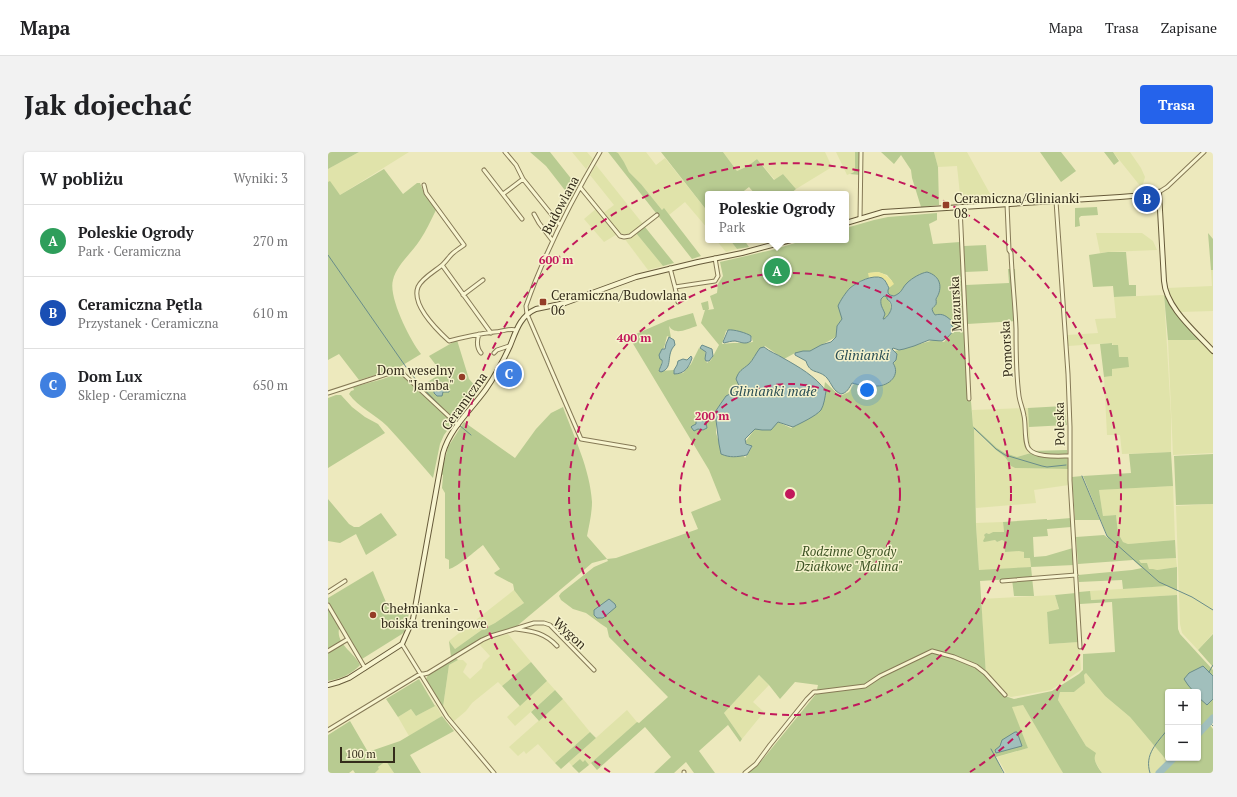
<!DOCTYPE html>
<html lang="pl">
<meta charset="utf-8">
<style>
:root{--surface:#fff;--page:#f2f2f2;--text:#202124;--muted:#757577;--line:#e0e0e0;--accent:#2563eb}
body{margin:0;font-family:"PT Serif",serif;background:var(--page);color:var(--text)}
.controls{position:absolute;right:12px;bottom:12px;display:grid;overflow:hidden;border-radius:4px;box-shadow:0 1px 3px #0004}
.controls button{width:36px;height:36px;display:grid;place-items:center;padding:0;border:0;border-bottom:1px solid var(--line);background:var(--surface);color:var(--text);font:20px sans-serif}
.scale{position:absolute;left:12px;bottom:10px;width:55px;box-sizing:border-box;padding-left:4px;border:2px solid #342c1b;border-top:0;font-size:11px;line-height:14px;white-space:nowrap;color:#342c1b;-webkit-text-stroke:3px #f5f2cc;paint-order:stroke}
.you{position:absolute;left:539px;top:238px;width:14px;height:14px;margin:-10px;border:3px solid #fff;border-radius:50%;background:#1a73e8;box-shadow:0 0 0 6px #1a73e833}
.badge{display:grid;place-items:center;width:26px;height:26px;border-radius:50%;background:var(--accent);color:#fff;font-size:13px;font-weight:700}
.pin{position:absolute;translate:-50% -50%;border:2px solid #fff;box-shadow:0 1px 4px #0006}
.popup{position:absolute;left:377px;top:39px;width:144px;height:52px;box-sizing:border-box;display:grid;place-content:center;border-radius:4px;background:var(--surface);filter:drop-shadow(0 1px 3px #0005);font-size:13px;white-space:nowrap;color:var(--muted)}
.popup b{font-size:15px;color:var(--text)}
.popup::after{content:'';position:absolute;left:50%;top:100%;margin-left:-8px;border:8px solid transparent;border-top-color:var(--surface)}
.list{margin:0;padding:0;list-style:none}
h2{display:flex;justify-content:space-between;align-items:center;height:52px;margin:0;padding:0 16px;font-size:17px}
h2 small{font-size:13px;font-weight:400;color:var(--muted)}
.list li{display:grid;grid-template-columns:26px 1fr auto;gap:12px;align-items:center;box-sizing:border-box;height:72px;padding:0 16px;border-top:1px solid var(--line)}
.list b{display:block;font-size:15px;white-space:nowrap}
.list p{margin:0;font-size:13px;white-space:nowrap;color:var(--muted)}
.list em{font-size:13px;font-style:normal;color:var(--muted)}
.map{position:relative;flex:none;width:885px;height:621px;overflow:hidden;border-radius:4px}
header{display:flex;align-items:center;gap:24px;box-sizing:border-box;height:56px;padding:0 20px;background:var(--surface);border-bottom:1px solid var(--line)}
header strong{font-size:19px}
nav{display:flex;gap:22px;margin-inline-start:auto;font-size:14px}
.intro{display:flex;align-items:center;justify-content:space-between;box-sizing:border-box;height:96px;padding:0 24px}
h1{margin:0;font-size:28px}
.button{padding:10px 18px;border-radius:4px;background:var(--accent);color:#fff;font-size:14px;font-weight:700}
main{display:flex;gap:24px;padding:0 24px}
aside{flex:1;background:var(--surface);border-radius:4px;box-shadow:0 1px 3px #0004}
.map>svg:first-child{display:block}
.farmland{fill:#e0e3aa}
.green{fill:#b8cb91;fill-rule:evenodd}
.sand{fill:#eae599}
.water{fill:#a1bfbc;stroke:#698c8a;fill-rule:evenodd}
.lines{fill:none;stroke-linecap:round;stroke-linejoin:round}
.stream{stroke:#698c8a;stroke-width:1}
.river{stroke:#a1bfbc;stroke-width:7}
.street-casing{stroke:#857956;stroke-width:5}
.secondary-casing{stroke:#665a3a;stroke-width:6}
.street{stroke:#f8f5d0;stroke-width:3}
.secondary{stroke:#f8f5d0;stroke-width:4}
.ring{fill:none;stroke:#c2185b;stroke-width:2;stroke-dasharray:7 5}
.poi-dot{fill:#943d27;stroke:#f5f2cc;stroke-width:1.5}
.labels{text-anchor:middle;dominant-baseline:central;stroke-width:3;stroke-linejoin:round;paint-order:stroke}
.poi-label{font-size:13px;fill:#342c1b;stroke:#f5f2cc;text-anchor:start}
.street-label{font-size:13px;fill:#342c1b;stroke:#f5f2cc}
.park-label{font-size:13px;font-style:italic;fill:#3b5122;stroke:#f5f2cc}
.water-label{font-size:14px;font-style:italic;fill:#2a4e54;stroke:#f5f2cc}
.centre{fill:#c2185b;stroke:#f5f2cc;stroke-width:2}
.ring-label{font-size:12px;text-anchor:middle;font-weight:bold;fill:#c2185b;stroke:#f5f2cc;stroke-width:3;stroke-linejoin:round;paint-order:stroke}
</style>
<header>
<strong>Mapa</strong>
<nav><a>Mapa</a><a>Trasa</a><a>Zapisane</a></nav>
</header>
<div class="intro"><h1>Jak dojechać</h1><a class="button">Trasa</a></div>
<main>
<aside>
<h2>W pobliżu<small>Wyniki: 3</small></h2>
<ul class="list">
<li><span class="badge" style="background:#2e9e5b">A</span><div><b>Poleskie Ogrody</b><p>Park · Ceramiczna</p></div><em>270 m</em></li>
<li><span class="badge" style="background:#1a4fb4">B</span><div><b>Ceramiczna Pętla</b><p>Przystanek · Ceramiczna</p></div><em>610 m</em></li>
<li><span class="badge" style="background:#3f7fe0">C</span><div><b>Dom Lux</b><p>Sklep · Ceramiczna</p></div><em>650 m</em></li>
</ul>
</aside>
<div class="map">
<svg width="885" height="621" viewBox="0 0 885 621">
<rect width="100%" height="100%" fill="#ede9bd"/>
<path class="farmland" d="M31,0H81L12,43L2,30H0V17Z
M244,0H259L265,7L258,17Z
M288,0H318L328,13L337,6L380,60V77L357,50L341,63L336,57L334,58L313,32L301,20L296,10Z
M395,0H497L504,15L468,37L455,22L447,28L429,7L420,14L409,19Z
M508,0H527V16L526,20L519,23Z
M606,0H639L666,49L633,52L629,14L610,15Z
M785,0H802L813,16L817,25L815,32L813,35Z
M268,13L315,72L303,82L298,83L291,81L276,90L256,67L269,56L274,62L286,53L262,23Z
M308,81L335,114L320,118L296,86L303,85Z
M768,81H814L825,89L829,98L780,100L772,101Z
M388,88H402L409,97L398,100Z
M883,118H885V159L852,160L844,151L839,136L884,134Z
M836,143L843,264V300L794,302L792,283H779L776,225L784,224L783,217L791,206L784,191L740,194L739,183L770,181L767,167L788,166L786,145Z
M840,188H873L885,201V301L845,303Z
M700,256L703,301L689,305L677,301L669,296L645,274L644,258Z
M646,277L663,294L677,305L683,314L687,316L740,317L741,333L706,338L708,351L648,356Z
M845,334L847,388L800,392L795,390L790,381L788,363L775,364L771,338Z
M885,352V481L870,498L854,481L852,472L848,354Z
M675,370L676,380H665L661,382L657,381V387L659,389L667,388L669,390L674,388L696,400L702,405L703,415L651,419L648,371Z
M848,406L849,415L829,418L821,417L813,411L811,408Z
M839,434L849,439V443L762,448V439Z
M186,438L196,451L167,471L155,477L127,497L121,489Z
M727,443L731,458L719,460L721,492L751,490L753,518L723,538L683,545L677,543L658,522L653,447Z
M180,482L203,510L174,534L170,530L144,551L138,559L125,570L115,555L121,513L130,508H135L139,512L135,520L142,527L154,516L155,511L162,504L151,492L163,486Z
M758,521L777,544L802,565L840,610L829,621H774L768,611L764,599L758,594L730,548L732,540H746L753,534L757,531L756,523Z
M431,523L441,533L425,550L436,560L414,587L396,561Z
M219,529L227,538L187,574L179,565Z
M235,547L262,580L227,611L210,592L198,602L196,599L190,604L181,595Z
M108,553L114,564L81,584L70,565L83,557L88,564Z
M695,553L723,598L735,621H678L669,605L700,596L683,554Z
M299,558L309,570L261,613L257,609L255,610L252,607L244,614L241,610Z
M58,609L66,621H47L51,617L50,615Z"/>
<path class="green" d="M0,0H31L0,17Z
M202,0H222L249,34L243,46L218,14Z
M280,0H288L290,1L296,10L301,20L313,32L334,58L336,56L373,104L364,107Z
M333,0H395L409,19L420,14L429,7L446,28L455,22L468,37L462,42H427L421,35L412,42H380V60Z
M527,0H532V23L522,22L526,20L527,16Z
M553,0H606L610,15L611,53L593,55L584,26L583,18L573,3L566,12Z
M712,0H733L748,19L733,30Z
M776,0H785L791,9L786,13Z
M56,17L75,42L89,31H92L96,41L108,58C103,68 98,79 92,88C84,101 69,112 65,128C60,145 82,188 93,202L70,216L31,228L11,202L0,208V30L2,29L12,43Z
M769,55L770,63L753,64L751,66L752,74L747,75V56Z
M609,61V68L601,72L605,92L632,90L636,185L638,187L645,274L669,296L677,301L689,305L703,301V299L739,298L740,317L687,316L683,314L677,305L668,298L646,277L648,373L651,418L703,415L702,406H696V400L691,399L677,400L676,389L674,388L669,390L667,388L656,390L655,389L657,385L656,383L658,381L661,382L665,380H676L675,370L719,367V368L743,366V375L719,377L720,384L705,385L706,405L718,404L745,396L746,413L703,415L706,444H686L684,427L652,429L658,523L677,544L686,547L724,539L751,522L755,518V502L787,500L784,450L752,452L751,440L762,439L763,448L849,443L850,477L852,482L885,518V563L870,579V540H840V606H844L840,610L802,565L777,544L758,521L756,523L757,531L746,540H732L730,548L758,594L768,601C764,608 770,615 774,621H735L695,553L684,555L700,596L668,605L675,621H419L431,612L488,542L490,533L467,530L452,547L441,533L431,523L396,561L414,587L412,590L400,573L371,599L387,621H366L358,610L346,621H326L343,605L317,575L269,618L263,611L309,570L311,571L340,545L281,485L279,476L273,472L258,461L245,457L233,448L231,444L233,441L266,415L280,409L279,407L264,411L257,417L189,474L155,486L123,505L121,489L127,497L155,477L167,471L196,451L186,438V437L185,432L168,423L166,421L172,417L155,393C147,399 130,415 121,417V408L117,406V341L114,336L115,323L113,322L120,295L136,270L187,306L208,277L223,261L235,255C246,285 262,317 264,350C264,361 261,374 259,384L279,407L288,406L370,377L363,360L393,348L381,318L301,185L340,168L365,161L369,174C359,177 347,184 341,174L343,186L339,184L336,196L333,198L334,208L332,219L346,218L347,222L355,221L363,212L371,196L377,199V207L379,211L383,208L391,193L373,171L377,158H375L373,151L380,149L381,157L380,158L386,157L382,144L389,141L390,132L395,124L392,110L444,98L477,88H518V76L546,68L560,65ZM550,120L559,123L564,129L560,138V141L562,143L566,144L573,141L576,135L595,121L611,133C611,136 611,141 610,144C608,150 601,157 607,163L613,162L627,177L616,190L606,188L567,199L565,227L552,234L526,232L521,240L512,244L497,230L493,258L463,276L450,270L427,277L417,290L424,295L417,306L416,304L404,305L395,302L388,281V258L402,240L412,236L421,212L425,207L437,194L456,207L467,201H479L508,185L509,174L514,167L515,147L527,131L541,126V121ZM400,178L423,184L425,190C415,192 404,190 394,192L398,179Z
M317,75L346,111L335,114L308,81Z
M880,81L885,87V118H883Z
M402,88H416L421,95L409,97Z
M658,93L660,119L637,120L636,94Z
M780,100H798L801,133H808V144L786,145L785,134L765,135L761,103Z
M680,117H687L689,169L639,172L638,133L681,131Z
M836,143L847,160L873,188H840Z
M556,144L559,145C564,154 565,160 557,167H555C555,160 552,154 553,147Z
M129,188L141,227L151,238L133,260L127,270L92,236L93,234L114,221L101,204Z
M784,191V193H790L791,205H800L801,215L784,217V224L776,225L772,192Z
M71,221L81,228L120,266L119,267L124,272L116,283L112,292L105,326C90,309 75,291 59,274C48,263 30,255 21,242L23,239L26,238L25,235L55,227Z
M8,243H13L24,255L37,265L50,272L57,281L0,316V246Z
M736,254L739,273L701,275L700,256Z
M843,300L845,334L771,338L775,364L788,363L790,381L795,390L800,392L847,388L848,406L811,408L813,411H819L821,417H825L829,418L849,415V439L839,434L795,437L794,428L751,430L750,423L804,418L814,416L805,408L750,412L748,385L776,383L780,386L755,324L803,321L801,302Z
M885,302V352L848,353L846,304Z
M754,324L772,368H747L744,325Z
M0,347L21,372L26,375H31L53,361L69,383L38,403L28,382L12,391L0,389Z
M45,419L60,455L82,458L76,480L74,482L34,507L0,450V446Z
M748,441L751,490L721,492L719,460L731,457L727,443Z
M0,455L12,476L11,477C8,492 27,501 32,513C24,522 12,527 0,529Z
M885,482V515L870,498Z
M128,506L130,508L121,513L115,555L98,527L100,523Z
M203,510L219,529L192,554L174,534Z
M91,527L107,554L88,564L83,557L70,565L58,547Z
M227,538L235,547L211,569L203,560Z
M114,564L126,579L82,603L93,621H66L58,609L50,615L51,617L47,621H27L25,618L21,621H0V583L22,569L40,600L72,589Z
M882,573L885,577V621H834L849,606H870V585Z
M262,580L268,586L233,617L227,611Z
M252,607L255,610L257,608L261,613L251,621L244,614Z"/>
<path class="sand" d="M550,120C557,122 562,125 566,132L561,136C556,127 552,125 541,126L540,121Z"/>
<path class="water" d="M599,120C613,124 615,136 608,147C609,155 607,152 604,157L605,160L607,163C615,161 618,164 624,169L623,173L627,177L620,185L614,189L601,188L586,194L576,197L571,198L565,196L564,197L569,202L568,208L565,211C573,223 561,234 549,234C541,235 531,233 524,231C521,236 519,241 513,242C505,239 504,232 499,226C491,217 482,223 478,209L467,203V201L475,199H482L493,193L503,190L508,185L509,174L514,167L510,154C512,149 518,140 522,136C529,130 545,122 554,126C558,128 559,133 561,136L560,138V141L562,143L566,144C575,140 573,137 579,131C584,126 593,121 599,120ZM556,144L559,145V147C567,152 563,162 556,167H555L557,162C555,156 552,154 553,147Z
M400,178C405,177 419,181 423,184V189C417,193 413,190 407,189C403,189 400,190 396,191L395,190Z
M341,185L346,188L347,193C337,203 346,216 333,220L331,219C332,215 335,211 334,208L332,207L331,203L334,197H337L338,192Z
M374,193L384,197L385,204L381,209H378L377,207L378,200L372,196Z
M436,195C442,200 449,202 455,206C471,215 487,224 498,239C497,245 496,253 493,258C488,264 473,271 465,275L450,270L443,278H434L427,277L417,287L418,292L424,294L419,303C409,305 402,306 393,302L391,292L387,260L398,244L408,239L412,236L408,227C411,218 414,218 421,212C425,208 428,201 432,196Z
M363,204L364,206C361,215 357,222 346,222V218L349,213L350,209L355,207L359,208Z
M112,230L117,232L118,236L121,238V240H115L114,244H109L106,241V239L108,237L107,233Z
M372,265L378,270L379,276L375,278L370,277L366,279L363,275L364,274L368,272V268Z
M281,447L287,452L288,455L275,466H269L266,463V458Z
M875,514L885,524V547L879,553L870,545V540H866L860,533L856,527L861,521Z
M687,580H689L694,594L668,601L667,598L672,594L674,588Z"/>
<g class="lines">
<path class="stream" d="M0,103L78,215L92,233L117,259
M131,273L143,283
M646,276L668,297L677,303L714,314L719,315L738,313
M754,324L779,384L831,430L864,445L885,458
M881,520L885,513
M881,570L885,574
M663,597L676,621
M822,621C816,602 829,591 840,577"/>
<path class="river" d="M870,582L885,566
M831,621L846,606"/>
<defs>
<path id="street" d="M177,0L188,13L195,27L232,73
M272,0C243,49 217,100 198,154L199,162L253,287L306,296
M156,18L194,67
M96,33L98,41L136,93C132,96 127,99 124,102C120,106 117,111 113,114C107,119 93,127 90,135C83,153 109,178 121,189C136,185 150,182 166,180C174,180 180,176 188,178
M252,35L292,84L296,85L302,84L329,63
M831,40L839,35L876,0
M175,42L195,27
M728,49L740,222L742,275V328L752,495
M679,52L681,98L683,101C684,126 687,151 688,177C688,199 688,222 691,244C692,251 695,257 696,264C698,272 696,292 701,297C708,306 731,304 742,304
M632,55L641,247
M206,62L211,71L224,88
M532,67L533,0
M114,113L163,181
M342,116L347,135L387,129L390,124L387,106
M347,135L350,150
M135,143L155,128
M151,182C149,188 148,195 153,201
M166,201L169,198L181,194
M0,241L71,218L130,273
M674,429L748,423
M0,440L17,429
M0,453L37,516
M188,477C205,479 217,481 229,494
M74,492L119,565L166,621
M0,499L20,487
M0,578L92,522H96L100,521L154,488L163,484L206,471H216L222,473L266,518
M356,620V621
M417,621L428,612L442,593L479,547L486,540H489L537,534L552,524L604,499L626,505L648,514L657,521L677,543"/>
<path id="secondary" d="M518,71L555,60L792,45L829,42L831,40L836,129C838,156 868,180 885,199
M0,533L11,530L21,526L74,492L85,467L115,301C122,276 143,258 158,237C167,224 175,209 182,194C188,179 192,164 208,157L237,151L308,125L370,110L414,101L463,88"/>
</defs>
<use href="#street" class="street-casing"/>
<use href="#secondary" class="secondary-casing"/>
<use href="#street" class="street"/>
<use href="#secondary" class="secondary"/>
</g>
<g class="ring">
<circle cx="462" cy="342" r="110"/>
<circle cx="462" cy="342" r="221"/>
<path d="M282 620A331 331 0 1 1 642 620"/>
</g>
<g class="poi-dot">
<rect x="614" y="49" width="8" height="8" rx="2"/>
<rect x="211" y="146" width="8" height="8" rx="2"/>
<circle cx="134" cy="225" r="4"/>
<circle cx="45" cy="463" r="4"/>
</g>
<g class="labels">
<g class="poi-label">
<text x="626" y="46">Ceramiczna/Glinianki<tspan x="626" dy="15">08</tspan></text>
<text x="223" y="143">Ceramiczna/Budowlana<tspan x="223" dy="15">06</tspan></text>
<text x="126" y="218" text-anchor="end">Dom weselny<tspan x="126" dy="15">"Jamba"</tspan></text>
<text x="53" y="456">Chełmianka -<tspan x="53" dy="15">boiska treningowe</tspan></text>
</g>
<g class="street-label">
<text transform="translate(232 53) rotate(-62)">Budowlana</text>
<text transform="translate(627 152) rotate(-93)">Mazurska</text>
<text transform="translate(678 197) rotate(-93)">Pomorska</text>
<text transform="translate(136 249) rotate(-54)">Ceramiczna</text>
<text transform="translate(731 272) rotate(-91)">Poleska</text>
<text transform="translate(242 481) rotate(43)">Wygon</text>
</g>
<g class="park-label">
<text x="521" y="399">Rodzinne Ogrody<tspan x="521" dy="15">Działkowe "Malina"</tspan></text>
</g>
<g class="water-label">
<text x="534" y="202">Glinianki</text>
<text x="445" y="238">Glinianki małe</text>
</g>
</g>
<circle cx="462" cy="342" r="6" class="centre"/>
<g class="ring-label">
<text x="228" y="112">600 m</text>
<text x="306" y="190">400 m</text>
<text x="384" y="268">200 m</text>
</g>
</svg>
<div class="controls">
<button>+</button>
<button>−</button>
</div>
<div class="scale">100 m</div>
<div class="you"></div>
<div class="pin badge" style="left:449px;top:119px;background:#2e9e5b">A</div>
<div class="popup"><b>Poleskie Ogrody</b>Park</div>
<div class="pin badge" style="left:819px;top:47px;background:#1a4fb4">B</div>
<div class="pin badge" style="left:181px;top:222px;background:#3f7fe0">C</div>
</div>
</main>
